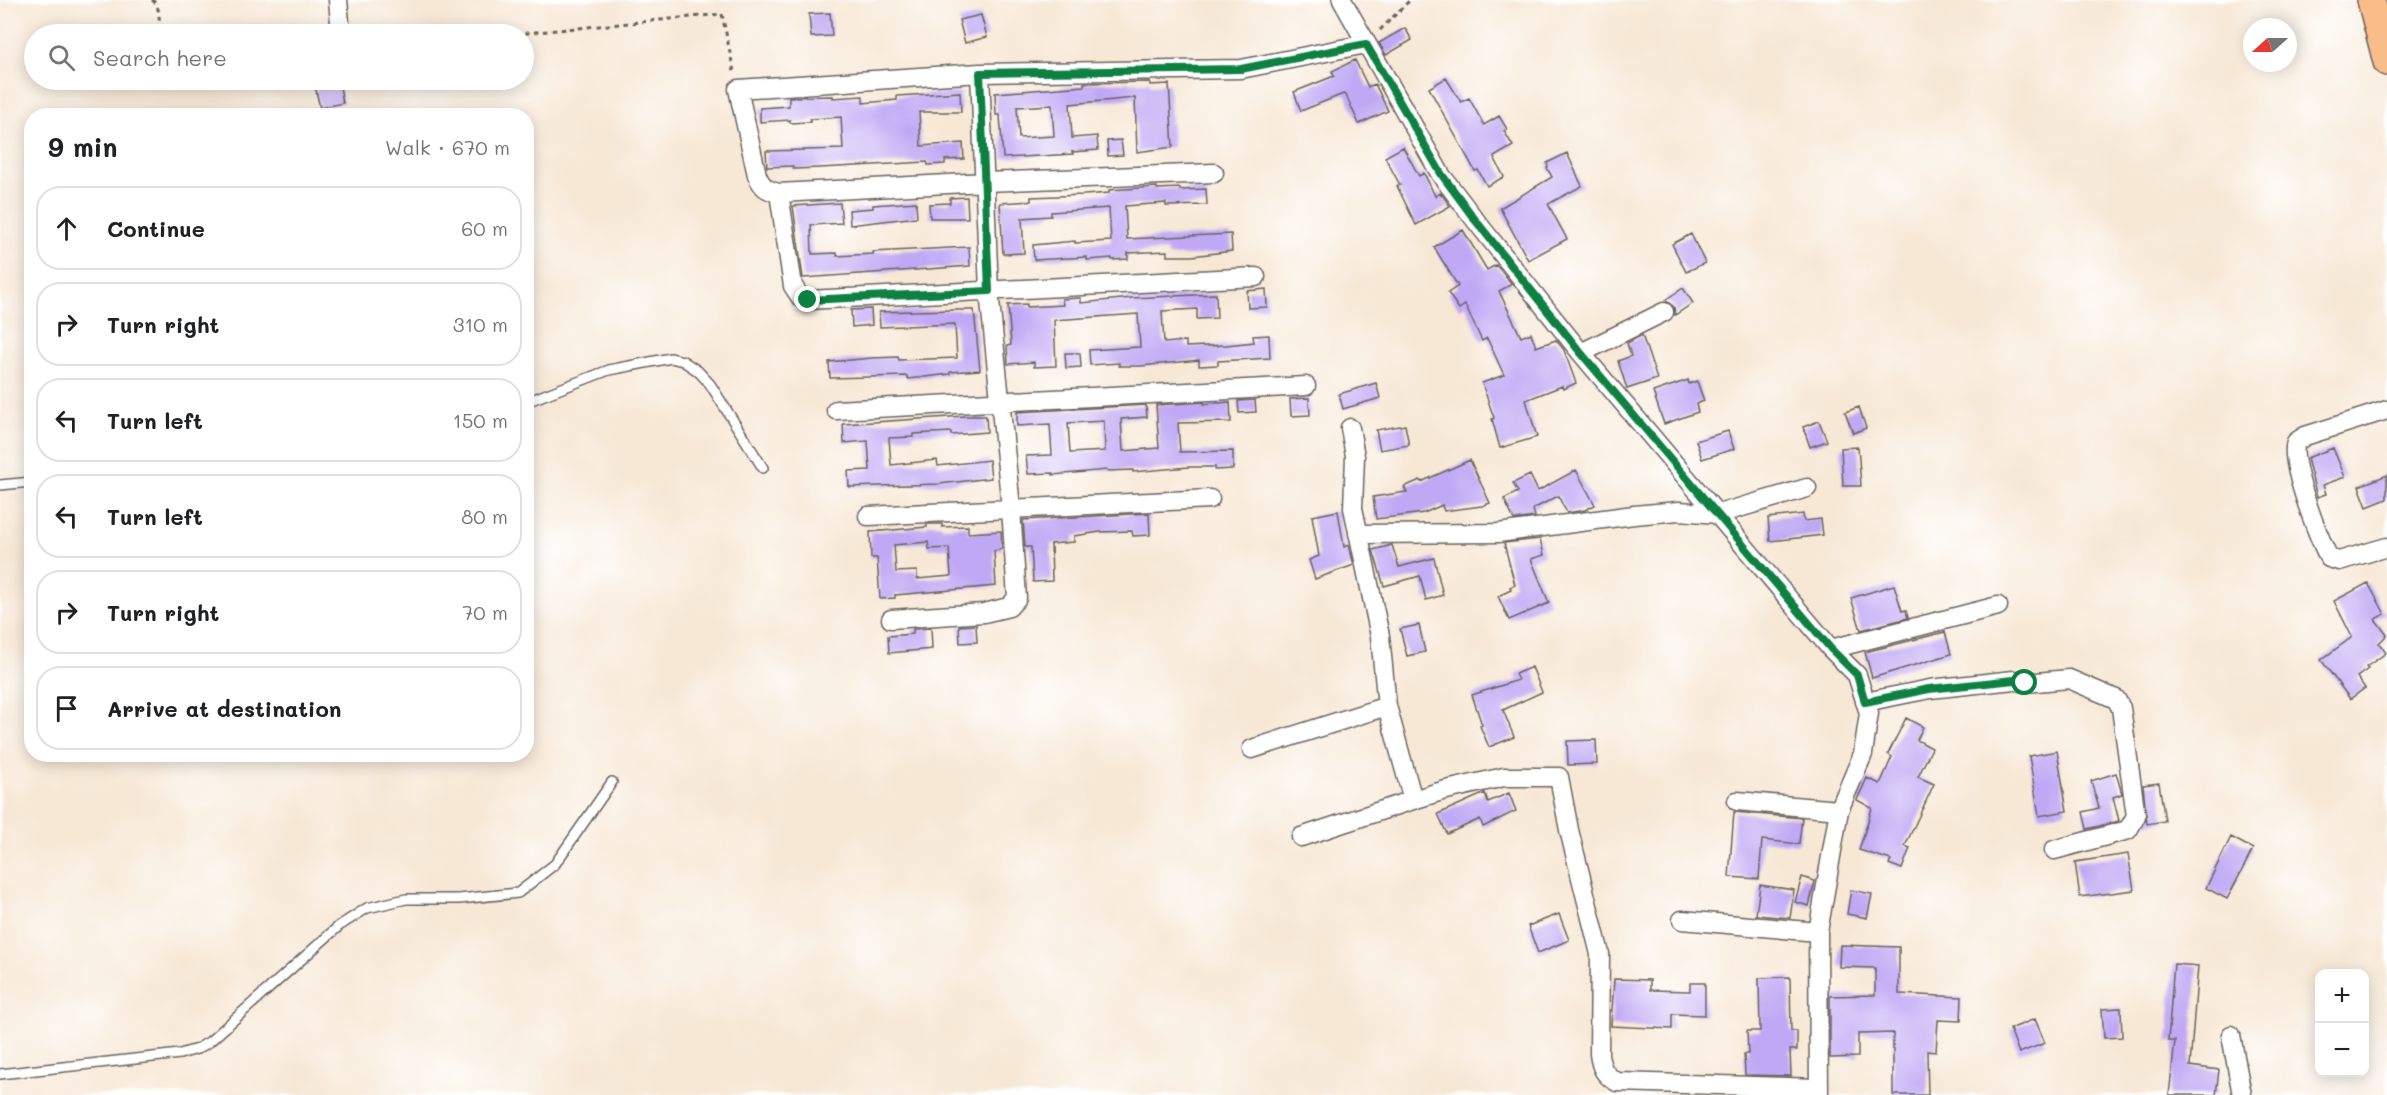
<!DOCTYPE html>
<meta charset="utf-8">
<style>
:root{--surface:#fff;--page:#f6f6f6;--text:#202124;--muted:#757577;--line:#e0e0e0}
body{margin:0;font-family:Mali,sans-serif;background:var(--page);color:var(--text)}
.controls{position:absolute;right:18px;bottom:18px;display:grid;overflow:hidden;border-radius:12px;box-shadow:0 3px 15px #0003}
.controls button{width:54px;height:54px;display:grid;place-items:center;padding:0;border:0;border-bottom:2px solid var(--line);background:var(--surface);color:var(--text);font:30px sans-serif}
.compass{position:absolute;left:2243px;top:18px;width:54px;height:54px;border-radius:50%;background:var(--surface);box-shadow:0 3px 15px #0003;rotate:249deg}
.stop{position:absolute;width:18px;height:18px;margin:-14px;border:4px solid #0b8043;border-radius:50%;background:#fff}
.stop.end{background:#0b8043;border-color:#fff;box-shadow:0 2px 6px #0008}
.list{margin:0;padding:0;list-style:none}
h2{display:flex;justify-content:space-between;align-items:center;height:78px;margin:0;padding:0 24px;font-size:26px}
h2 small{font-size:20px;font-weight:400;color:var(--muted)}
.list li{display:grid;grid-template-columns:39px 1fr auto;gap:18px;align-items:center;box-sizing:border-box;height:84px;margin:0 12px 12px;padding:0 12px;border:2px solid var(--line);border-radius:24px}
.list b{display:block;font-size:22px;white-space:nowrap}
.list em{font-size:20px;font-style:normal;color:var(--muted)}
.icon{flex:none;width:33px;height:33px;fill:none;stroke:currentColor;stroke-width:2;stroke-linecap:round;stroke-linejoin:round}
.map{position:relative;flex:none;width:2387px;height:1095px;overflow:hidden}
.search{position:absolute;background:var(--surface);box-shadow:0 3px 15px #0003;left:24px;top:24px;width:510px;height:66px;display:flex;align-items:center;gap:15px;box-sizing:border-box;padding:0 21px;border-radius:33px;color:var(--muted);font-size:22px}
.panel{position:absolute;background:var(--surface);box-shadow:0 3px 15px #0003;left:24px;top:108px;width:510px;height:654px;border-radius:24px}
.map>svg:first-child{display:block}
.building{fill:#c0a8f4;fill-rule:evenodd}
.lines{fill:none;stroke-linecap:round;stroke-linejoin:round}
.lane-casing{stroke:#69635d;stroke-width:12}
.street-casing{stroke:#69635d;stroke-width:21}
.primary-casing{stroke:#69635d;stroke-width:30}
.path{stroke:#69635d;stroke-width:3;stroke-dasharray:4.5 4.5;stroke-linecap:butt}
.lane{stroke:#fff;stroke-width:9}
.street{stroke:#fff;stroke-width:18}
.primary{stroke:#f9bd89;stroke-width:27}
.route{stroke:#0b8043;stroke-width:8}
</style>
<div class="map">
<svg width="2387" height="1095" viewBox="0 0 2387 1095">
<rect width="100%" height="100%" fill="#fff"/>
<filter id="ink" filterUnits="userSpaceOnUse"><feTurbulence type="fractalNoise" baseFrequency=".0167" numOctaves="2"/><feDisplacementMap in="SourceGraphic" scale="12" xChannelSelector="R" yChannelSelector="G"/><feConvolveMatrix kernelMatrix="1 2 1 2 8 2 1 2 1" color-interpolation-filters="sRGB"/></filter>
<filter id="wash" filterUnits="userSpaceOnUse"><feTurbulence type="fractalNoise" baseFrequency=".008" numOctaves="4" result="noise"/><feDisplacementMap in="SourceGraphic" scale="24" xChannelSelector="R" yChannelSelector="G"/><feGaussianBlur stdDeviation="1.35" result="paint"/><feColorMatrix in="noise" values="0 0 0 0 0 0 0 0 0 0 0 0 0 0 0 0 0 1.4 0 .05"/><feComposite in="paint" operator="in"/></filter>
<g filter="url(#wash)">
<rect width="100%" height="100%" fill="#f7e8d5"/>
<g id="blocks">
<path class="building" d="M830,13L832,36L811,37L809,14Z
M981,15L987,37L965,43L959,20Z
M1405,28L1412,40L1386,55L1379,43Z
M1355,60L1368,87L1375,84L1388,111L1359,124L1346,95L1343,94L1301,111L1294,92L1334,76L1332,71Z
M1446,78L1461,102L1469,98L1484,125L1499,116L1507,129L1504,131L1513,146L1494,157L1504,177L1487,186L1478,170L1475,171L1429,88Z
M339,81L343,103L320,108L315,86Z
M1150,82V85L1169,84L1173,147L1137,152L1135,98L1070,104L1072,138L1097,136L1098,150L1072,152L1073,154L1003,158L1000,115H996L995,93L1084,86V83ZM1052,105L1054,136L1019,138L1017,107Z
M960,92L961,112H919L921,146L963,143L964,159L945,160V164L928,165L927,162L820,168L793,169V166L767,167L766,151L843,149L841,117L810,119V122L790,123V120L760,122V108L789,106V97L833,96V98L863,96V103L897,100V96Z
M1121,140L1123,155L1108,156L1107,141Z
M1403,147L1419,176L1424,173L1435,196L1441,193L1450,206L1416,225L1397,186L1400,185L1385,157Z
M1567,153L1582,186L1548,204L1567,239L1528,260L1500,208L1552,177L1547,168L1548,167L1547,163Z
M1157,187V189L1180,188V190L1206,189L1207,205L1166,206V203L1125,206L1127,239L1231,234L1232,251L1192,256H1167V251L1128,253V259L1112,260V258L1087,260V257L1034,260L1033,245L1075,241V243L1111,241L1109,208L1051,212V216L1022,218L1024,253L1003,254L1000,203L1031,201V197L1084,195L1109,193V190Z
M967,197L968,218H930L929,204L950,203V198Z
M916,202L917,217L850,225L849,210L873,208V205Z
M840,203L842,223L811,225L812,254L837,253V256L873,254V252L969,247L970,266L803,278L793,206Z
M1463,230L1487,270L1496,265L1512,284L1499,291L1521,337L1531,333L1536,347L1556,340L1564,350L1576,383L1563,389L1562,386L1526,400L1537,437L1500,448L1492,419L1494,418L1482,383L1504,375L1487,338L1482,341L1465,305L1459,309L1448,293L1458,286L1434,247Z
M1691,234L1705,263L1686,272L1672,244Z
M1683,288L1693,303L1675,315L1674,307L1665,300Z
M1266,289L1267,307L1248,308L1247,291Z
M1216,294L1217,318L1197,319V309L1162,311L1164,343L1186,341V347L1226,345L1254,342L1253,336L1269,335L1270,358L1218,361V365L1199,366V360L1141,366H1119V363L1090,365L1089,350L1140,347L1138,314L1054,320L1056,366L1034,367V362L1008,364L1007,346L1011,345L1008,305L1027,304V307L1063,305L1062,299L1081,298V303L1132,298Z
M871,309L872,325L852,327L851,310Z
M952,310H974L980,370L950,372V374L908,379L907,376L830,378L829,362L872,358L898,357L899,360L957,358L955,324L880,327L879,312Z
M1642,335L1657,379L1627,389L1618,361L1631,356L1627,343Z
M1065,353H1080L1081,367L1066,368Z
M1688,380L1689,384L1697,381L1704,401L1696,404L1698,412L1664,424L1653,392Z
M1376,383L1380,398L1343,409L1339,394Z
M1309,398L1310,415L1291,416L1290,399Z
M1255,400L1256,412L1239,413L1238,401Z
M1204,402V404L1230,402L1231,422L1178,423L1180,452L1233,451V469L1215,470V467H1189L1133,472V470L1107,471V470L1053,475V473L1028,474L1026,456L1052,455L1050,424L1017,426V412L1146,405L1147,417L1121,419L1123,451L1159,448L1156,405ZM1104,421L1105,451L1070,453L1068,423Z
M1859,407L1866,428L1853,433L1845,412Z
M965,416H986L987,432L951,435V432L913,434V437L889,438L891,465L937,460L938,466L989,460L991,478L939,484L849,487L848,471L870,470L868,441L844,443L843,424Z
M1819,421L1827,441L1810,447L1803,427Z
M1405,425L1409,445L1380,450L1376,430Z
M1728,431L1734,449L1702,459L1696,441Z
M1858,447L1861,486H1843L1841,448Z
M2333,448L2345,477L2323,485L2326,494L2317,497L2307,458Z
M1470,460L1490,503L1482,506L1444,511L1442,505L1424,513L1376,519L1373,497L1407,492L1404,487L1420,480L1421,482Z
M1576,470L1595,505L1585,510L1567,513L1558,496L1533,509L1535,517L1514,520L1504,499L1518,492L1513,483L1530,475L1538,491Z
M2387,475V499L2367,507L2359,486Z
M1338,511L1344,547L1349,545L1354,565L1315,579L1309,560L1319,556L1312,516Z
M1149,513L1150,535L1133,536L1132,531L1100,532L1074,536V542L1051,544L1052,581L1033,582L1031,547H1025L1023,520Z
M1803,514L1804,521L1821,519L1823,535L1770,541L1768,518Z
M927,524H942V527L968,526V533L1001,531L1002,549L994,551L996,586L895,595V598L880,599L877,558H871L870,532L927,527ZM928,542L929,549L949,548L951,576L917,579V571L896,572L894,545Z
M1540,539L1544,555L1531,559L1549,603L1509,620L1498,596L1511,590L1510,587L1515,585L1504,543Z
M1392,545L1399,567L1434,558L1443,595L1426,600L1420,576L1384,586L1373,550Z
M2368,583L2385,614L2375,619L2387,635L2379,643L2386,653L2366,667L2368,669L2357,677L2365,688L2350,699L2321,660L2352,637L2334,601Z
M1894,585L1902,611L1906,610L1908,618L1861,630L1851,598Z
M976,625L977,642L960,643L959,626Z
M1419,625L1425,652L1407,656L1400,629Z
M931,628L932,649L889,653L888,636L913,634V629Z
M1945,632L1951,654L1872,678L1865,652Z
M1532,667L1542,692L1503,710L1514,737L1489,747L1480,726L1482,725L1472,695L1518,680L1515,674Z
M1906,718L1923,727L1917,740L1932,748L1918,777L1934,784L1905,846L1910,848L1902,869L1889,864L1891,860L1859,850L1872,808L1857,800L1867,778L1880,784L1892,757L1888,754Z
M1596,740L1597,764L1568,765L1567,741Z
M2057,751L2067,811L2039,816L2029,756Z
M2116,773L2122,794L2113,797L2119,821L2087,829L2083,812L2099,808L2091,781Z
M2159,783L2165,821L2147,824L2143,785Z
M1485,793L1488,802L1509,793L1516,811L1483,827L1480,819L1447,834L1438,814Z
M1734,812L1802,818L1799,844L1762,840L1759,879L1729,877Z
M2231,837L2253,849L2227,899L2206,888Z
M2128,854L2134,890L2080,897L2075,862Z
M1802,877L1815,881L1809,906L1795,902Z
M1760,885L1794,890L1790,918L1756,915Z
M1851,890L1872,894L1867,918L1847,914Z
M1559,914L1569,940L1538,953L1528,926Z
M1840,945L1899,947V994L1962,997L1961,1021L1938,1020L1936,1052L1927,1051L1928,1095H1893V1033L1858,1034V1057L1830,1058V996L1875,995V968L1839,967Z
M2174,964L2198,966L2190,1066L2219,1070L2216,1095H2169L2175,1041H2168Z
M1790,977L1791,1031H1797V1050H1790L1791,1076L1745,1075L1744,1054H1748L1747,1031H1760L1759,978Z
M1614,979L1650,980V990L1690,991V983H1705V1015L1672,1014V1029L1611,1026Z
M2121,1008L2122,1037L2104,1038L2102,1009Z
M2035,1019L2045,1043L2019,1053L2010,1029Z"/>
</g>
</g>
<g filter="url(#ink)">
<use href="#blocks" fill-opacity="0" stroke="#69635d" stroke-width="1.5"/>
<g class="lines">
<defs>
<path id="lane" d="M526,402L609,370L671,358L683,361L698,371L710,384L763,468
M0,485L32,482
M0,1074L180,1054L197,1049L209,1042L339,926L367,908L406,899H459L518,893L555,864L612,782"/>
<path id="street" d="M338,0L341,34
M1342,0L1441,175L1476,221L1581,353L1831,649L1857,675L1869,713L1863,754L1839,810L1818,932L1819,1095
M1214,173L985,182L779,193C766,190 762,187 757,175L738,89L980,73L1241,69L1366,44
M779,193L793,286L801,298L808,300L1256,277
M1581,353L1664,312
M836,410L1306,386
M2387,410L2305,436L2296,442C2288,461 2319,538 2329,558L2339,561L2387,547
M1350,428L1355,456L1353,508L1380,636L1387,706L1413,800L1442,791L1504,777H1559L1569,830L1600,954L1599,1054C1601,1068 1604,1075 1617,1082L1817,1088
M868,516L1210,499
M1358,534L1498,533L1634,515L1679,511L1718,514L1807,488
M891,619L984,613L1009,607L1017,598L1011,508L989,291L980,73
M1831,649L1998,606
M1865,702L1930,689L2014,680L2025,683L2069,679L2116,699L2121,708L2136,816L2128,830L2054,850
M1252,749L1387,706
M1737,801L1839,810
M1301,837L1413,800
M1682,920L1818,932
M2231,1035L2242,1095"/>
<path id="primary" d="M2371,0L2387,62"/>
</defs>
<use href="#lane" class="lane-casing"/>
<use href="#street" class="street-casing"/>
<use href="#primary" class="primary-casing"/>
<path class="path" d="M152,0C162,7 158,23 160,34
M1380,30L1410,0
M516,34L722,14L734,72"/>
<use href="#lane" class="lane"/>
<use href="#street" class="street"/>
<use href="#primary" class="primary"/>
</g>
</g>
<g class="lines" filter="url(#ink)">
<path class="route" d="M808,300L989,291L980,73L1241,69L1366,44L1442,175L1476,221L1581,353L1831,649L1857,675L1865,702L1929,689L2014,680L2025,683"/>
</g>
</svg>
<div class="controls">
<button>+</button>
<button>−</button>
</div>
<svg class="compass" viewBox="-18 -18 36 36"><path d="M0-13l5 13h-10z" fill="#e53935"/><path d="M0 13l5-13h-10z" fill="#757577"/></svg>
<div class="stop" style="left:2025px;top:683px"></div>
<div class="stop end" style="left:808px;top:300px"></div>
<div class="search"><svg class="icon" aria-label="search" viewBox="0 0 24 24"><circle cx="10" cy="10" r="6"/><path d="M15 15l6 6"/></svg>Search here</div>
<section class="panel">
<h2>9 min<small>Walk · 670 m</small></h2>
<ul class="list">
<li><svg class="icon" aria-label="ahead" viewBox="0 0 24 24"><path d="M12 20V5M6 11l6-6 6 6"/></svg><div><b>Continue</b></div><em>60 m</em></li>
<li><svg class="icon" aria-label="right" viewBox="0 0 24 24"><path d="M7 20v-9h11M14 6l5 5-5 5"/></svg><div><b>Turn right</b></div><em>310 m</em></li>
<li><svg class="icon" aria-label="left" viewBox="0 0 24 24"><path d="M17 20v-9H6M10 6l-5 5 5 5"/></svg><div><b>Turn left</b></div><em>150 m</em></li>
<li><svg class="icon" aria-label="left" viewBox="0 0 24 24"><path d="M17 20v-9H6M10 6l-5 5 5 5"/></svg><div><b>Turn left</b></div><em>80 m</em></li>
<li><svg class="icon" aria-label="right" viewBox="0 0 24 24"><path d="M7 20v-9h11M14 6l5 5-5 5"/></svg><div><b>Turn right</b></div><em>70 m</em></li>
<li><svg class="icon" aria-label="arrive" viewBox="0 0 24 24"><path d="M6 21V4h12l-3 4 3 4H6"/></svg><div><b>Arrive at destination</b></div></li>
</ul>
</section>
</div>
